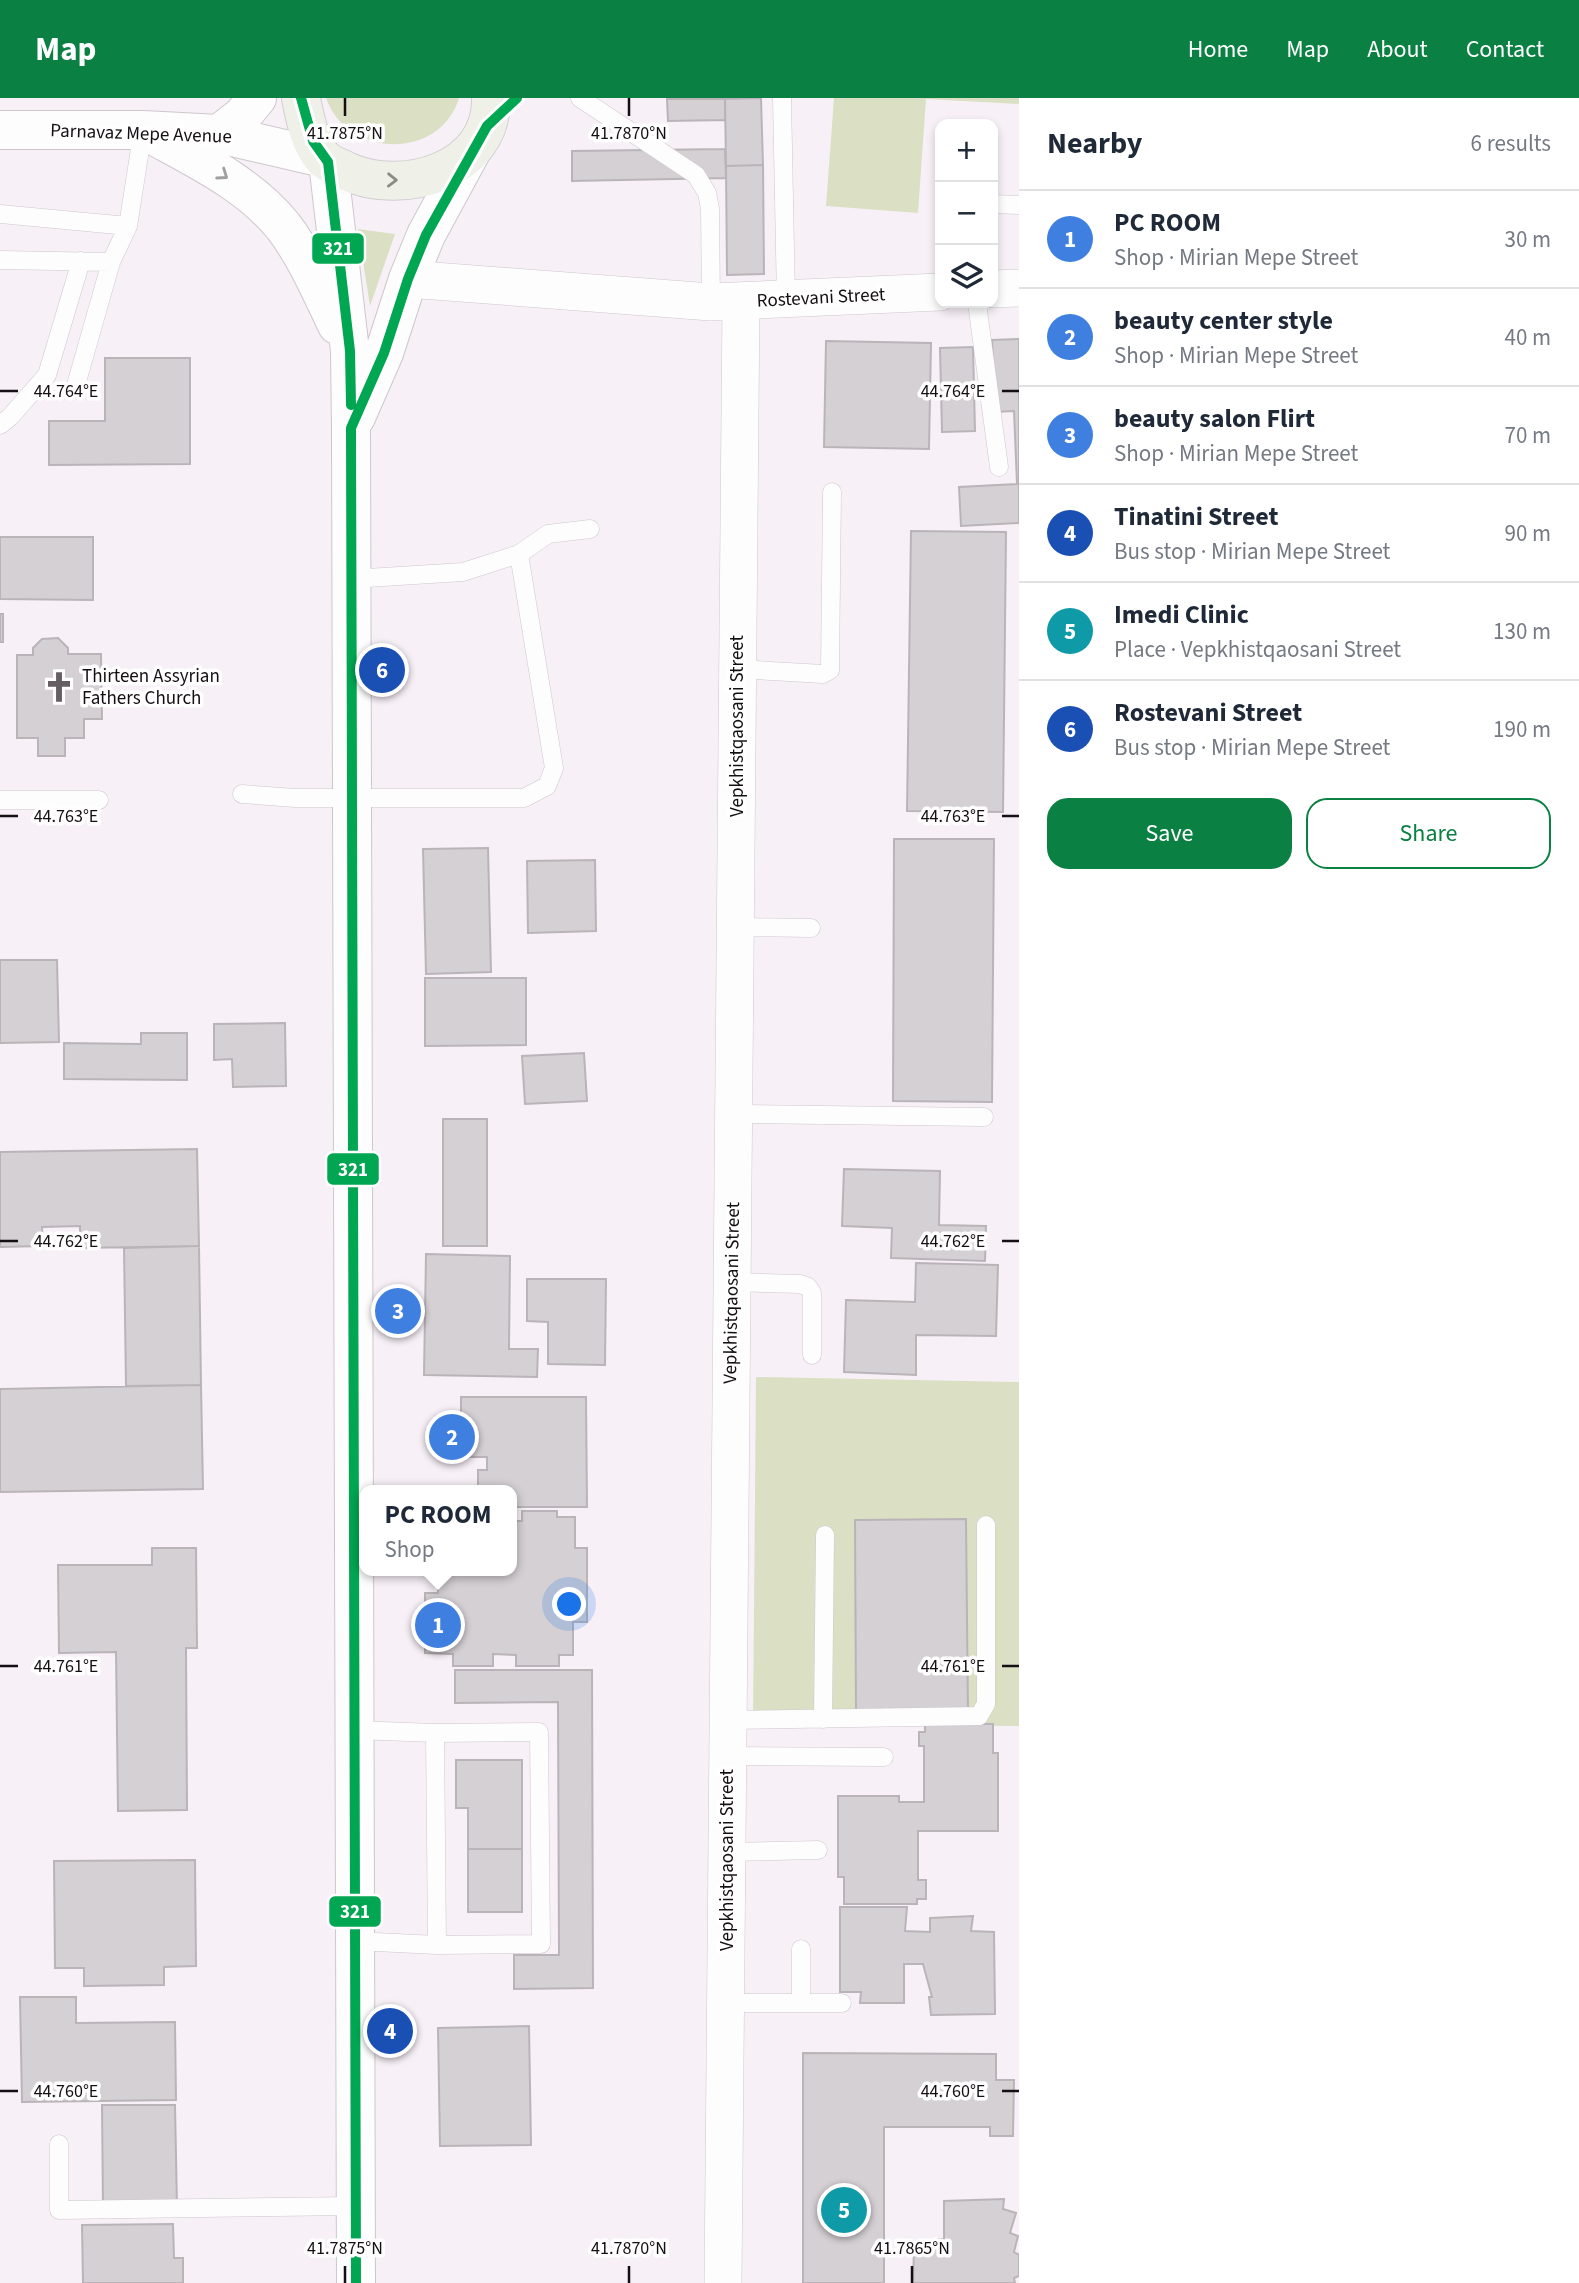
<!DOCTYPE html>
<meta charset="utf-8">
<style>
:root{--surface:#fff;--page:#f2f2f3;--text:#1f2937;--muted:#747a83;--line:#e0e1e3;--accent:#0b8043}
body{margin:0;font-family:"Source Sans 3",sans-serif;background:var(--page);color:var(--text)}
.controls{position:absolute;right:21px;top:21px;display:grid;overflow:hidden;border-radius:14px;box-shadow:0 4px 10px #0003}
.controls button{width:63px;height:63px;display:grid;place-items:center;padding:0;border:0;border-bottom:2px solid var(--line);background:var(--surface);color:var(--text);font:35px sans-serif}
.you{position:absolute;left:570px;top:1507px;width:24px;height:24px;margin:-18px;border:5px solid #fff;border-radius:50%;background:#1a73e8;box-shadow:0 0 0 10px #1a73e833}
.badge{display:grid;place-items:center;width:46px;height:46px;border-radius:50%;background:var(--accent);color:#fff;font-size:23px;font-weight:700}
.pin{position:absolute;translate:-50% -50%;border:4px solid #fff;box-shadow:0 2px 7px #0006}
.popup{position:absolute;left:359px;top:1387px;width:158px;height:91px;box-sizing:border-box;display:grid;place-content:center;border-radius:14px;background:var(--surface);filter:drop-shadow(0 2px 5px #0005);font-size:23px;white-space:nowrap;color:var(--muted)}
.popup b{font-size:26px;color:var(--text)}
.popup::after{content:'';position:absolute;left:50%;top:100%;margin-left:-14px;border:14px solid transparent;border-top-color:var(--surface)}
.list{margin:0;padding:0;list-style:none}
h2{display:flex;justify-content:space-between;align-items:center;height:91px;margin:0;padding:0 28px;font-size:30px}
h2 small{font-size:23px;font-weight:400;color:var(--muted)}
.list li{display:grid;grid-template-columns:46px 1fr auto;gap:21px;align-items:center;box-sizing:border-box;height:98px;padding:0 28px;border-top:2px solid var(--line)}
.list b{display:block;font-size:26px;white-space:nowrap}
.list p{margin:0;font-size:23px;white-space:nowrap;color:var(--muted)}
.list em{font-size:23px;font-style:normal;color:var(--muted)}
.actions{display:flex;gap:14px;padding:21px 28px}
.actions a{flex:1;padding:16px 0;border:2px solid var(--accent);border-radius:21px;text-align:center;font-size:24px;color:var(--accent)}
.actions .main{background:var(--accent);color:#fff}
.icon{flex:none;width:38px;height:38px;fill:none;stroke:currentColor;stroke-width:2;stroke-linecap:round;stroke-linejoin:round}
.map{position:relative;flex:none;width:1019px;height:2185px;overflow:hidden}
header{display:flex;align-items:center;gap:42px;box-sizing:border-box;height:98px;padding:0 35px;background:var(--accent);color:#fff}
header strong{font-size:33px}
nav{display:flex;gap:38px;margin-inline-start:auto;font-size:24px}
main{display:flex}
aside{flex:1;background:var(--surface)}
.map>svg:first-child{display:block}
.green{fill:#dbe0c4}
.building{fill:#d5d0d4;stroke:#bab4b9;stroke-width:2}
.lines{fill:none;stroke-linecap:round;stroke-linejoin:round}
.lane-casing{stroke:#cdc7cc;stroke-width:19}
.street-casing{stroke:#cdc7cc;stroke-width:38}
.secondary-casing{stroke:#cdc7cc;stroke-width:40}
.primary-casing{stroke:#d2ced1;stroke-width:40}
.lane{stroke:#fefdfe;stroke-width:18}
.street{stroke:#fefdfe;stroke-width:37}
.secondary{stroke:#fefdfe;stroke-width:38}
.primary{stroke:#eff0e8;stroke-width:38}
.bus-1-casing{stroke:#fff;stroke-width:16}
.bus-1{stroke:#00a651;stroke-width:10}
.oneway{stroke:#a09ea0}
.oneway2{stroke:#8c8b88}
.ticks{fill:none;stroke:#140f13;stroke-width:2.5}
.labels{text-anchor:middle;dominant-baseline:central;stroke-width:7;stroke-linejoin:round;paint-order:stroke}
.street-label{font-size:19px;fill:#140f13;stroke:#fff}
.poi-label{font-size:19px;fill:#140f13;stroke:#fff;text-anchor:start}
.ticks-label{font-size:18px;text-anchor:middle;fill:#140f13;stroke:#fff;stroke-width:7;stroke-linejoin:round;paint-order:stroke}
.line-badge{stroke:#fff;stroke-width:2.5}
.badge-label{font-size:19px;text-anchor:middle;font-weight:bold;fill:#fff}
</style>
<header>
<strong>Map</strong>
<nav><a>Home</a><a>Map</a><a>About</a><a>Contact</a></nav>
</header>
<main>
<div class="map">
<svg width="1019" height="2185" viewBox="0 0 1019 2185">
<rect width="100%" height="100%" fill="#f8f0f7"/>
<path class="green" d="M326,0H459C440,63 347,60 326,0Z
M834,0H1019V6L926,1L918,115L826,108Z
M358,131L395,136L370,208Z
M756,1279L1019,1284V1628L753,1626Z"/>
<path class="building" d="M761,0L763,67L726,68L725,1Z
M667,1H725V22L668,23Z
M725,51L726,80L572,83V53Z
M763,67L764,176L727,177L726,68Z
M1019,241V425L961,428L959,389L1017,386L1014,313L995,314L992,242Z
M826,243L931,245L929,351L824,349Z
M973,249L975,333L942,334L940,250Z
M105,260H190V366L49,367V323H105Z
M911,433L1006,434L1003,714L907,713Z
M0,439H93V502L0,501Z
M0,516H3V544H0Z
M58,540L68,550V556H101L102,621H84V640H65V658H38V640H17V557H33V550L42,541Z
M894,741H994L992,1004L893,1003Z
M488,750L491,874L426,876L423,751Z
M595,762L596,833L528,835L527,763Z
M0,862H57L59,944L0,945Z
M425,880H526V947L425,948Z
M285,925L286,988L233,989L232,961L214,962V926Z
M141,935H187V982L64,981V945L141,946Z
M584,955L587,1003L525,1006L522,958Z
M443,1021H487V1148H443Z
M197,1051L199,1148L80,1150V1128L42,1129L43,1148L0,1149V1054Z
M844,1071L940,1073L939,1127L986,1128L985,1163L891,1160L892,1130L842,1128Z
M199,1148L201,1287L126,1288L124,1150Z
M426,1156L510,1158L509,1251H538L537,1279L424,1277Z
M916,1165L998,1167L996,1238L916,1237V1277L844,1274L846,1202L915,1204Z
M527,1181H606L605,1267L548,1266V1224L527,1223Z
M201,1287L203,1391L0,1394V1291Z
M461,1299H586L587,1409H512V1392H478V1372H487V1359H461Z
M522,1413H557V1419H575V1450H587V1524H573V1557H559V1568H516V1557L493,1556V1568H453V1556L425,1555V1495H438V1479H426V1473H512V1423H522Z
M966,1421L968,1615L856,1617L855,1422Z
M152,1450H196L197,1550H186L187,1712L118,1713L116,1554L59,1555L58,1467H152Z
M455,1572H592L593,1890L514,1891V1857H559L558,1604L455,1605Z
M925,1626H993V1655H998V1733H918V1782H926V1801H917V1806H844V1779H838V1698H899V1704H924V1648H919V1634H925Z
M456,1662H522V1751H468V1710H456Z
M468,1751H522V1814H468Z
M195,1762L196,1868L164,1869V1887L84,1888V1870H55L54,1763Z
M840,1809H907L905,1833L930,1834V1820L973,1818L971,1833L994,1834L995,1916L931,1917L929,1899H932L923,1866H904V1905H860L861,1894H840Z
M20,1899H76V1925L175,1924L176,2002L22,2004Z
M529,1928L531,2047L440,2048L438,1930Z
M803,1955L996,1956V1982H1014L1013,2038H990V2029H884V2185H803Z
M102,2007H175L177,2109H103Z
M1004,2101L1003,2111L1016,2115L1010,2135L1018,2138L1014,2154L1019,2157V2178L1014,2180L1015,2185H913L914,2150H933V2141H944V2103Z
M173,2126L174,2160H183V2185H83L82,2127Z"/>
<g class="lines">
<defs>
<path id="lane" d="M580,0L696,77L707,95L710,111L711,204
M782,0L786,202
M993,106L1019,107
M0,116L128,128
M0,162L111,164L128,128L143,32
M977,205L999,369
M76,287L111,164
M0,327L10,319L47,277L81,163
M351,481L463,474L519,456L548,436L590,431
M738,571L823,576L830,572L832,394
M242,696L295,700H524L547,688L554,670L519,456
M0,702H99
M735,829L811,830
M734,1016L984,1019
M732,1184L800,1186L808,1189L812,1195V1257
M823,1621L825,1437
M727,1622L979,1618L986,1606V1427
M354,1632L435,1635L539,1634L541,1846L437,1847L355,1843
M435,1635L437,1847
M727,1658L884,1659
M727,1754L818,1752
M801,1851V1905
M726,1905H842
M59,2046V2112L355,2108"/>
<path id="street" d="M408,181L711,204L940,194
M993,191L1019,190
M723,2185L741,204"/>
<path id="secondary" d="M0,32H143L219,36L323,60
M151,36C198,62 249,86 283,128C306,158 321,194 337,227
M219,36L242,18L257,0
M328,64L350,253L351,330L356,2185
M356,319L384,255L408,181L426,137L471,54"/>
<path id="primary" d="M301,0C305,20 309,44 323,60C328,66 339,69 346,73C402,99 493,73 491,0"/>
</defs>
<use href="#lane" class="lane-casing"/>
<use href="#street" class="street-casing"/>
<use href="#secondary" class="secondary-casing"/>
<use href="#primary" class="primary-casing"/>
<use href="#lane" class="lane"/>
<use href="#street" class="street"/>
<use href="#secondary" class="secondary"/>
<use href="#primary" class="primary"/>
<defs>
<path id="bus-1" d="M301,0L313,43L328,64L350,253L351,307
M356,2185L351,330L384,255L408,181L426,137L487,28L517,0"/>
</defs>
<use href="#bus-1" class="bus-1-casing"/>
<use href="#bus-1" class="bus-1"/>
</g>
<defs><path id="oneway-chevron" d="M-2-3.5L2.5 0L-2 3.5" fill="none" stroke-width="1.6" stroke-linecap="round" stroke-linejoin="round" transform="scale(1.75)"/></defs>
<use class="oneway" href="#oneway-chevron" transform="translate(223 77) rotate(35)"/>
<use class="oneway2" href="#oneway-chevron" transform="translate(392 82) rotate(1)"/>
<path class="ticks" d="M345,0V18M629,0V18M0,293H18M1002,293H1019M0,718H18M1002,718H1019M0,1143H18M1002,1143H1019M0,1568H18M1002,1568H1019M0,1993H18M1002,1993H1019M345,2168V2185M629,2168V2185M912,2168V2185"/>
<defs>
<symbol id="church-bare" viewBox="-9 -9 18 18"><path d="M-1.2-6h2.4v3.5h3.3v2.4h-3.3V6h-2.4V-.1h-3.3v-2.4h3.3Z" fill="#645e63" stroke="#fff" stroke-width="2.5" paint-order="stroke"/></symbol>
</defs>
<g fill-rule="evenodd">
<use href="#church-bare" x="37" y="567" width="44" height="44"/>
</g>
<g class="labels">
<g class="street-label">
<text transform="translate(141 36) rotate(2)">Parnavaz Mepe Avenue</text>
<text transform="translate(821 200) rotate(-3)">Rostevani Street</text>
<text transform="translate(737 628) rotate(-90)">Vepkhistqaosani Street</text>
<text transform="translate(732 1195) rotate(-89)">Vepkhistqaosani Street</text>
<text transform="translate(727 1762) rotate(-90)">Vepkhistqaosani Street</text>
</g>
<g class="poi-label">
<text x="82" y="578">Thirteen Assyrian<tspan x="82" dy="22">Fathers Church</tspan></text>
</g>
</g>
<g class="ticks-label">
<text x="345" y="41">41.7875°N</text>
<text x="629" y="41">41.7870°N</text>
<text x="953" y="299">44.764°E</text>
<text x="66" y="299">44.764°E</text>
<text x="953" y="724">44.763°E</text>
<text x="66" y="724">44.763°E</text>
<text x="66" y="1149">44.762°E</text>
<text x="953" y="1149">44.762°E</text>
<text x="66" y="1574">44.761°E</text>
<text x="953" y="1574">44.761°E</text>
<text x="66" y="1999">44.760°E</text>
<text x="953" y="1999">44.760°E</text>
<text x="345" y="2156">41.7875°N</text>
<text x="629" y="2156">41.7870°N</text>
<text x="912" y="2156">41.7865°N</text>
</g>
<g class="line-badge">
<rect x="311" y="134" width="54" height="33" rx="7" fill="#00a651"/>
<rect x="326" y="1054" width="54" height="34" rx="7" fill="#00a651"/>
<rect x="328" y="1797" width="54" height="33" rx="7" fill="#00a651"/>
</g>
<g class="badge-label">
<text x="338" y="157">321</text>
<text x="353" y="1078">321</text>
<text x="355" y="1820">321</text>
</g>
</svg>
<div class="controls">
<button>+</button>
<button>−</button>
<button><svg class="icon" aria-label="layers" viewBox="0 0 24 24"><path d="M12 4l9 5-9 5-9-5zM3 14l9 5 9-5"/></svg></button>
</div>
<div class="you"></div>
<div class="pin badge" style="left:438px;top:1527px;background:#3f7fe0">1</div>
<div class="popup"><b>PC ROOM</b>Shop</div>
<div class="pin badge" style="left:452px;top:1339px;background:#3f7fe0">2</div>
<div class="pin badge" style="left:398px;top:1213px;background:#3f7fe0">3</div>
<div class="pin badge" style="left:390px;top:1933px;background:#1a4fb4">4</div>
<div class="pin badge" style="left:844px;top:2112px;background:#0f9aa8">5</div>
<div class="pin badge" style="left:382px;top:572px;background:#1a4fb4">6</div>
</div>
<aside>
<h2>Nearby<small>6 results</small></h2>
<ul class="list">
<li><span class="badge" style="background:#3f7fe0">1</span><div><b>PC ROOM</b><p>Shop · Mirian Mepe Street</p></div><em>30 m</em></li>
<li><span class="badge" style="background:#3f7fe0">2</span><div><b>beauty center style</b><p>Shop · Mirian Mepe Street</p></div><em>40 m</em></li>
<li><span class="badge" style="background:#3f7fe0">3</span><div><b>beauty salon Flirt</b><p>Shop · Mirian Mepe Street</p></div><em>70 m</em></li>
<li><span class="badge" style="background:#1a4fb4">4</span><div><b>Tinatini Street</b><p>Bus stop · Mirian Mepe Street</p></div><em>90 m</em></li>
<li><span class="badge" style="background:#0f9aa8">5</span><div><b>Imedi Clinic</b><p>Place · Vepkhistqaosani Street</p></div><em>130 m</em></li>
<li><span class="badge" style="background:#1a4fb4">6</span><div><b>Rostevani Street</b><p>Bus stop · Mirian Mepe Street</p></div><em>190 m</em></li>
</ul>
<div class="actions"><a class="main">Save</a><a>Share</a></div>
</aside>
</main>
